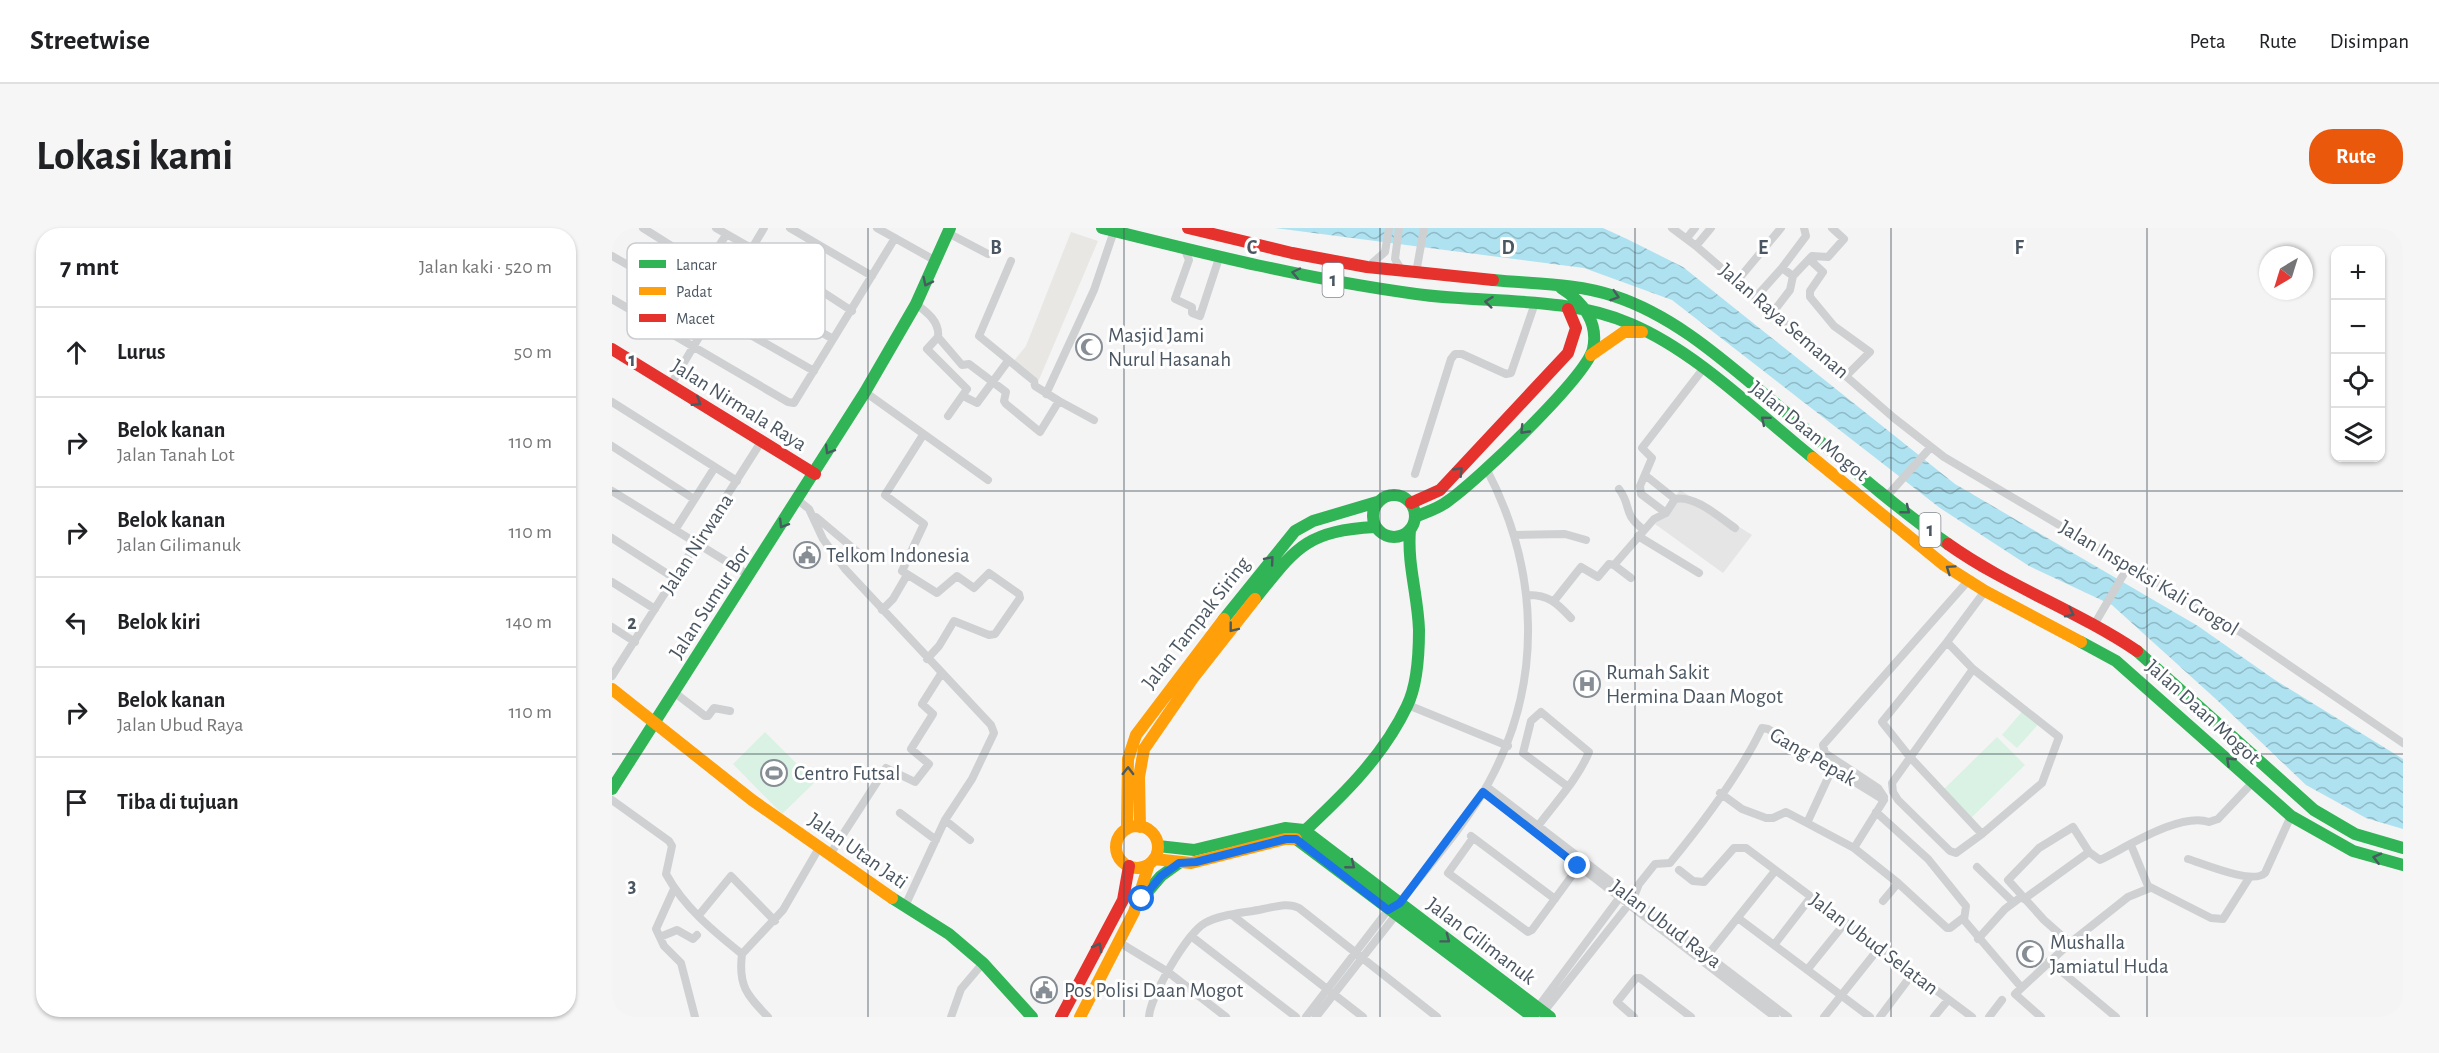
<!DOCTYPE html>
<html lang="id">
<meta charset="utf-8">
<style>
:root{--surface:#fff;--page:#f6f6f6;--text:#202124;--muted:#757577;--line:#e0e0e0;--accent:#ea580c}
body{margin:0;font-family:"Alegreya Sans",sans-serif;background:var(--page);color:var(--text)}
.controls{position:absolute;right:18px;top:18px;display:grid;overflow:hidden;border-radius:12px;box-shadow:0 2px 4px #0004}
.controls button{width:54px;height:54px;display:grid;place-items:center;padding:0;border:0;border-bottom:2px solid var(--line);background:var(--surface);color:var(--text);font:30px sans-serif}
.compass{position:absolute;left:1647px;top:18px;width:54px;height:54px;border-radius:50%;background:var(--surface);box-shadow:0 2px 4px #0004;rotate:218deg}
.stop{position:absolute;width:18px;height:18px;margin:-14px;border:4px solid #1a73e8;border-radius:50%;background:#fff}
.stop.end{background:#1a73e8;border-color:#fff;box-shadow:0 2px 6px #0008}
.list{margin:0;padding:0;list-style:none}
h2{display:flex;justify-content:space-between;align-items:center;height:78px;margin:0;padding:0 24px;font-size:26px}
h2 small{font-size:20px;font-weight:400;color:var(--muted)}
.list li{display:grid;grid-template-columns:39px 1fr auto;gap:18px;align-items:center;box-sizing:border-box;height:90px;padding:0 24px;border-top:2px solid var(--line)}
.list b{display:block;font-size:22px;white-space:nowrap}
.list p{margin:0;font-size:20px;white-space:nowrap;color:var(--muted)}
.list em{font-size:20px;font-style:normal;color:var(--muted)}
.icon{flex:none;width:33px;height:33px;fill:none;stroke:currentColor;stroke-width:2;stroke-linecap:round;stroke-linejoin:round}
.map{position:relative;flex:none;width:1791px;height:789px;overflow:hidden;border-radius:24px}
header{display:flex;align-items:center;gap:36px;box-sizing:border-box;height:84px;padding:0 30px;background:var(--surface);border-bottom:2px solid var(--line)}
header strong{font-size:28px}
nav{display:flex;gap:33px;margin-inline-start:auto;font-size:21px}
.intro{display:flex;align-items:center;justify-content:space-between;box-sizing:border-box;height:144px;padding:0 36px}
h1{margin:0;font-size:42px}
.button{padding:15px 27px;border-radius:24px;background:var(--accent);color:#fff;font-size:21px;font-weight:700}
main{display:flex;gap:36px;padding:0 36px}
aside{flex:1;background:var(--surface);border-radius:24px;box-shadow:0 2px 4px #0004}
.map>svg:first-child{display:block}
.commercial{fill:#e8e7e3}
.education{fill:#e6e5e6}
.grass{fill:#d9f2e3}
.water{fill:url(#water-waves)}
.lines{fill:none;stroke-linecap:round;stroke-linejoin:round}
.street{stroke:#ced0d2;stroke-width:8}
.fast{stroke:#30b455;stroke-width:12}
.slow{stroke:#ff9f0a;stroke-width:12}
.jam{stroke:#e5322d;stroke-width:12}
.oneway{stroke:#495b60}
.route{stroke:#1a73e8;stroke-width:8}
.grid{fill:none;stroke:#4a5661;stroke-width:1.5;stroke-opacity:0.55}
.labels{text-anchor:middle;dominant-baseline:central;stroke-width:6;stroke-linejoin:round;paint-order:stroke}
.shield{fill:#fff;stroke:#808990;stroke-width:1.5}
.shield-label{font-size:20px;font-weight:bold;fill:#4a5661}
.street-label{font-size:21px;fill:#4a5661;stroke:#fff}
.poi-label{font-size:21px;fill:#4a5661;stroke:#fff;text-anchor:start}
.key{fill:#fff;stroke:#c9ccd0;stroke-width:1.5}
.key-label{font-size:16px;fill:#4a5661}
.grid-label{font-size:20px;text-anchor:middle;font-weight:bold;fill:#4a5661;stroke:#fff;stroke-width:6;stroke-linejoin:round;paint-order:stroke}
</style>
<header>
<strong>Streetwise</strong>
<nav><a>Peta</a><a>Rute</a><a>Disimpan</a></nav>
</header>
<div class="intro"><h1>Lokasi kami</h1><a class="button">Rute</a></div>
<main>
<aside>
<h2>7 mnt<small>Jalan kaki · 520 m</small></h2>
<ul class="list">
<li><svg class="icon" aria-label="ahead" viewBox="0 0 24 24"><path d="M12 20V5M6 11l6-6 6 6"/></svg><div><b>Lurus</b></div><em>50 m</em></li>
<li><svg class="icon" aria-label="right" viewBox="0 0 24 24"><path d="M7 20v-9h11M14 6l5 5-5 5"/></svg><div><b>Belok kanan</b><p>Jalan Tanah Lot</p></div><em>110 m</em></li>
<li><svg class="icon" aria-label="right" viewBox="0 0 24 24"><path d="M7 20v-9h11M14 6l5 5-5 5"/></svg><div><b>Belok kanan</b><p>Jalan Gilimanuk</p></div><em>110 m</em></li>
<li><svg class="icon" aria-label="left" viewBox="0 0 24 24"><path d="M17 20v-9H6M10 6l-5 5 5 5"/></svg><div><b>Belok kiri</b></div><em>140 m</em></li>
<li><svg class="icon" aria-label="right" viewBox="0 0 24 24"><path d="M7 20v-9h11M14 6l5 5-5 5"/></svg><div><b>Belok kanan</b><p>Jalan Ubud Raya</p></div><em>110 m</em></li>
<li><svg class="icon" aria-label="arrive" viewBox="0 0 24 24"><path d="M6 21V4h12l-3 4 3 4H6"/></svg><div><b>Tiba di tujuan</b></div></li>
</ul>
</aside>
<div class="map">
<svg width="1791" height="789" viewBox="0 0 1791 789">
<defs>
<pattern id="water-waves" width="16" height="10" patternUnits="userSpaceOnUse" patternTransform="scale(1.5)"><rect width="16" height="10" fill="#aee2f0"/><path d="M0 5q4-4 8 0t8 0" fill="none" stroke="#90bac6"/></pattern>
</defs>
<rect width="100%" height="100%" fill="#f4f4f4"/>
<path class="commercial" d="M459,4L486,13L426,154L401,134L414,118Z"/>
<path class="education" d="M1068,262L1140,307L1111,345L1043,296Z"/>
<path class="grass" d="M1414,479L1429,493L1405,520L1390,507Z
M153,504L203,554L170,586L121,536Z
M1385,509L1413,537L1359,590L1331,562Z"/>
<path class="water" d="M663,0H991L1015,11L1071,39L1343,256L1586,398L1663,452L1791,531V601L1754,590L1694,557L1606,473L1500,377L1417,338L1328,280L1060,72L972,40Z"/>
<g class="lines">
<path class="street" d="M31,0L93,39
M104,0L174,40L240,83
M178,0L260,48
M265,0L324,33
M787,0L783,31L790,43
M1060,0L1084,18L1282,190L1332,229L1630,405L1791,515
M336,5L376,26
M1075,10L1083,0
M1084,18L1099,0
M572,20L577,32L563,71L580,79V85L588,88L608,27
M0,28L202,143
M1197,31L1211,44L1198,63V69L1222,98L1258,124L1235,147
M399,33L367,108L422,153L423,158L447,173
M758,37L773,24L777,0
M804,45L812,0
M1181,48L1200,28L1216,29L1232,11L1220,0
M120,52L221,111
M1125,53L1169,0
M1144,69L1170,40
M73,70L114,7
M0,71L176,174L182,175L283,10
M304,76C315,84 328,94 326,109L350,137L357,136L394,164L392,173L394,176L428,204L447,173L482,192
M1162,83L1178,62L1181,48L1170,40L1194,8L1192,0
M326,109L315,121L355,161L336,188
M58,158L152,0
M253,164L376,252
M434,166L482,62L502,3
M351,168L365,175L396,133
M0,174L125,253
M311,207L273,267L312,296L290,343L325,365L345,348L362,360L377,345L407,366L408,370L383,406L377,407L342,393L327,418L315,431
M0,218L82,271
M803,246L839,131L843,126H850L894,146L899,145L922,78
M1007,261C1021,280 1009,284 1032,302
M0,263L138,348
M1275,268L1318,220
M1063,271C1083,267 1107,289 1123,300
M186,272L197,281L211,311L233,341L379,497L382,505L360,551L333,592L293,678
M1054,285L1029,266L1028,258L1040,230L1030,220L1091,141
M201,289H204L248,326
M63,302L103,239
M902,307L953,306L974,312
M1026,308L1087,345
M0,310L62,350
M1002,337L1019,350
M0,354L43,381
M914,367C936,366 945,375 959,390
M942,373L969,339L986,349L997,336L1002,337L1042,291L1054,285L1063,271L1033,247
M270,382L281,371L295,347
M1482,397L1517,337
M0,399L23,414
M1335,414L1270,494L1297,528L1370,606
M1361,441L1447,509L1430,555L1370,606L1344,625L1338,623L1286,572L1281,564L1280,555L1361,441L1335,414L1373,363
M0,448L149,214
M63,465L93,488H96L102,480L118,483
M796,477L896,518
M1221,539L1195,595L1242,620
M875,559L1176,789
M871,564L1163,789
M1108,565L1130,581L1154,590H1161L1174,584L1195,595
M1272,569L1266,560L1213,525L1211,517L1356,353
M0,572L57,613L60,618L54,646C72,679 101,703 130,726
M1272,572L1242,620L1286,655L1335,700H1338L1351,690
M1264,584L1316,631L1354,678L1352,692L1409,759
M288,585L324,612
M333,592L358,612
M926,598C943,575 966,551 977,524L929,484L919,493L911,525L955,558
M859,608L943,671
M861,610L836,645L916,704L920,702L970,634
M1519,617L1536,658L1599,690L1611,691L1637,650
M217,628L274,540L303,554L317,536L299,521L321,486L310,476L329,446
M1576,631C1592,636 1641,657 1653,645L1679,588
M1365,639L1401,674
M1067,642L1081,653L1092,654L1122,620H1134L1360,789
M62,661L44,701L52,718L69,735L83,789
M1412,671L1477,624L1488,632C1515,619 1568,584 1597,594L1606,591L1641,554
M1271,673L1286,655
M87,687L119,648L163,693
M620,687L751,789
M1126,690L1258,789
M579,708L684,789
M48,709L65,702L81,711L85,707
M1366,711L1393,681L1409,669
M505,713L556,744L614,789
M1458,715L1516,669L1538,660
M1162,717L1199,669
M130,726L171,682L207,620
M130,726C126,758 135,767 156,789
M1095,728L1163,643
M1437,733L1504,789
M1195,742L1233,695
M924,782L1011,665
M930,786L1021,671L1027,656L1043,636L1058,635C1090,596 1128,546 1150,500L1156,501L1272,572
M339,789L349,761L371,735
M537,789C538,769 575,705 593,695C609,686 633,685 651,681C663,679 675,674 687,680L825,789
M694,789L776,682L782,679
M704,789L783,688L787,675C815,640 856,594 877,554C932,453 927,341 874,240
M1022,789L1005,774L1024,750H1028L1079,789
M1212,789L1267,720
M1268,789L1301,745
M1322,789L1336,772
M1377,789L1390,772
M1429,789L1403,766L1458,715L1432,692L1396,652L1427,620L1461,599L1477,624"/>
<path class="fast" d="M490,0C594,26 699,52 804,66C875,76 952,67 1019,96C1085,124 1145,185 1201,230
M881,52C920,56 964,55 1002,68C1057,86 1102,124 1146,161C1209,213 1269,269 1336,316
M761 288a21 21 0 1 1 42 0a21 21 0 1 1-42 0Z
M803,289C814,284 826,281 836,273C865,253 973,150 981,121C987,94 970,73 949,60
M643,371C684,320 693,303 763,299
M612,391L683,303L701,293L765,274
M1469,414L1504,433L1679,588L1741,623L1791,637
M1525,423L1702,582L1743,606L1791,620
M0,561L253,164L304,76L338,0
M684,611C726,572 770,531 795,478C805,458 807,425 807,402C806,368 795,336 798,302
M684,611L921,789
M546,618L582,622L673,600L692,602L938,789
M531,669L549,648L567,635
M280,670L337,706L371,735L420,789"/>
<path class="slow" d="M979,127L1012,104H1030
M1201,230L1332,337L1373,363L1469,414
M0,461L140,572L280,670
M504 619a21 21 0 1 1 42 0a21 21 0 1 1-42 0Z
M528,599L527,549L532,521L581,450L643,371
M515,601L516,531L524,507L612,391
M542,631L579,635L673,611H684
M468,789L522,684L537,636"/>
<path class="jam" d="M576,0L680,25L755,39L881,52
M0,121L203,246
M799,275L828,262L956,125L964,100L956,81
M1336,316C1395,358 1464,382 1525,423
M449,789L511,672L517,638"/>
</g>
<defs><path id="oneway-chevron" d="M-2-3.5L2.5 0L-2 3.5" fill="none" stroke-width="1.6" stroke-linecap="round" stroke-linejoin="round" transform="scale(1.5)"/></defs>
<g class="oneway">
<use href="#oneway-chevron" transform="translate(684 45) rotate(-168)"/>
<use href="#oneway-chevron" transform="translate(315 54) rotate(116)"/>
<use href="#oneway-chevron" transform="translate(1003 68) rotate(17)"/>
<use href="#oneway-chevron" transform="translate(877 74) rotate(-174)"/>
<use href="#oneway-chevron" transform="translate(85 174) rotate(32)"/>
<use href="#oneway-chevron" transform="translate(1153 192) rotate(-140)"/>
<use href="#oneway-chevron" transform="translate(912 202) rotate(134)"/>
<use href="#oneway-chevron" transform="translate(217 222) rotate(121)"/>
<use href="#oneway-chevron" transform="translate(847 243) rotate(-46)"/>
<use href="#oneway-chevron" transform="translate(1294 282) rotate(39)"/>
<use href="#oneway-chevron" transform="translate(171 296) rotate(122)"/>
<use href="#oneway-chevron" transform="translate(658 332) rotate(-50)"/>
<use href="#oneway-chevron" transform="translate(1338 341) rotate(-145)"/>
<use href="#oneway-chevron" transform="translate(1458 385) rotate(27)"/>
<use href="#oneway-chevron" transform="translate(621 400) rotate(128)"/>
<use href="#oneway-chevron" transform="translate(1618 533) rotate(-137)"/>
<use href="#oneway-chevron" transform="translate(516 543) rotate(-89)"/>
<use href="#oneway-chevron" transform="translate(1765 630) rotate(-166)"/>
<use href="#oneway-chevron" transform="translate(739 637) rotate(39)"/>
<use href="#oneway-chevron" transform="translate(834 711) rotate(37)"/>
<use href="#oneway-chevron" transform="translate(486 719) rotate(-62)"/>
</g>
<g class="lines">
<path class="route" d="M530,671L549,648L567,635L584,634L674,611H684L776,682L788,675L871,564L966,638"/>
</g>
<path class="grid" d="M256,0V789M512,0V789M768,0V789M1023,0V789M1279,0V789M1535,0V789M0,263H1791M0,526H1791"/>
<defs>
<symbol id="mosque-ring" viewBox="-11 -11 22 22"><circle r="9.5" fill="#fff" stroke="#868d94" stroke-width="1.5"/><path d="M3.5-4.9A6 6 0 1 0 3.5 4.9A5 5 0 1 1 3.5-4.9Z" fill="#868d94"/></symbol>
<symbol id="civic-ring" viewBox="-11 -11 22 22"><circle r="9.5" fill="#fff" stroke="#868d94" stroke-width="1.5"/><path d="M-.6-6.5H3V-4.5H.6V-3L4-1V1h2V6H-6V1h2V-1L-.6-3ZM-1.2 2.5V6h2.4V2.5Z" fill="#868d94"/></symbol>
<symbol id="hospital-ring" viewBox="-11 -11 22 22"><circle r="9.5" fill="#fff" stroke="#868d94" stroke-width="1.5"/><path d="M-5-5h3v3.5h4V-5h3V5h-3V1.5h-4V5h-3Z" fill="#868d94"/></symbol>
<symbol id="stadium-ring" viewBox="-11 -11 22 22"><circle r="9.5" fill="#fff" stroke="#868d94" stroke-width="1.5"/><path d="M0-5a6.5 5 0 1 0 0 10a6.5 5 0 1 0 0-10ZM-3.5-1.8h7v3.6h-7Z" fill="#868d94"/></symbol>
</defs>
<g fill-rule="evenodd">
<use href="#mosque-ring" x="462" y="104" width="30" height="30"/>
<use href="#civic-ring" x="180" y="312" width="30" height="30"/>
<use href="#hospital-ring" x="960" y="441" width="30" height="30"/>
<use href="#stadium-ring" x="147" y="530" width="30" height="30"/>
<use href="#mosque-ring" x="1403" y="711" width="30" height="30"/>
<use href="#civic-ring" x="417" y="747" width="30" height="30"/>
</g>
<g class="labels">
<g class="shield">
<rect x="710.5" y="35" width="21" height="34" rx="4.5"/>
<rect x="1307.5" y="285" width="21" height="34" rx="4.5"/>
</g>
<g class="shield-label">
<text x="721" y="52">1</text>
<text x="1318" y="302">1</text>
</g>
<g class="street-label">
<text transform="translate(1172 93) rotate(41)">Jalan Raya Semanan</text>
<text transform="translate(127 177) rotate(32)">Jalan Nirmala Raya</text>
<text transform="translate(1197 203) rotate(39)">Jalan Daan Mogot</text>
<text transform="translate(85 316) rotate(-57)">Jalan Nirwana</text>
<text transform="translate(1537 350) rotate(31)">Jalan Inspeksi Kali Grogol</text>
<text transform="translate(98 374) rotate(-57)">Jalan Sumur Bor</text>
<text transform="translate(584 395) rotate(-52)">Jalan Tampak Siring</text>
<text transform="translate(1591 484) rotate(42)">Jalan Daan Mogot</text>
<text transform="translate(1201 529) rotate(30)">Gang Pepak</text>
<text transform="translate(246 623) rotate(35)">Jalan Utan Jati</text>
<text transform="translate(1054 696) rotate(37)">Jalan Ubud Raya</text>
<text transform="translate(869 713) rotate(37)">Jalan Gilimanuk</text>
<text transform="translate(1262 716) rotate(37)">Jalan Ubud Selatan</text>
</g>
<g class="poi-label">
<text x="496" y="107">Masjid Jami<tspan x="496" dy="24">Nurul Hasanah</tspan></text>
<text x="214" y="327">Telkom Indonesia</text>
<text x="994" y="444">Rumah Sakit<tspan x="994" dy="24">Hermina Daan Mogot</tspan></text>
<text x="182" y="545">Centro Futsal</text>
<text x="1438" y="714">Mushalla<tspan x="1438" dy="24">Jamiatul Huda</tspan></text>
<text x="452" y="762">Pos Polisi Daan Mogot</text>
</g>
</g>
<rect x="15" y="15" width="198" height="96" rx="9" class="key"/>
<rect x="27" y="32" width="27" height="8" fill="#30b455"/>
<rect x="27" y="59" width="27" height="8" fill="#ff9f0a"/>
<rect x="27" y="86" width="27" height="8" fill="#e5322d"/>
<g class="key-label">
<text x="64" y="42">Lancar</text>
<text x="64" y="69">Padat</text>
<text x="64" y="96">Macet</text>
</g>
<g class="grid-label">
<text x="384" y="26">B</text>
<text x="640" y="26">C</text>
<text x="896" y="26">D</text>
<text x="1151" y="26">E</text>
<text x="1407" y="26">F</text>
<text x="20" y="138">1</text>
<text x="20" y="401">2</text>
<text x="20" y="664">3</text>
</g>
</svg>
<div class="controls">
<button>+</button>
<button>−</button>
<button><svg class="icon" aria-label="locate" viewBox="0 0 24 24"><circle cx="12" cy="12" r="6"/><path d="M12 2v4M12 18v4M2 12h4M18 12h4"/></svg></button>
<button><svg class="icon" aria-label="layers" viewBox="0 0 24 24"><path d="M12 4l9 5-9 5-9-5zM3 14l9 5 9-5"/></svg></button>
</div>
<svg class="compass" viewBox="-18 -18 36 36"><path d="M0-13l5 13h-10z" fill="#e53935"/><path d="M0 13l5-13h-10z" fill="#757577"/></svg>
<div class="stop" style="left:530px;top:671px"></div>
<div class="stop end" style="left:966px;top:638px"></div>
</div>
</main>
